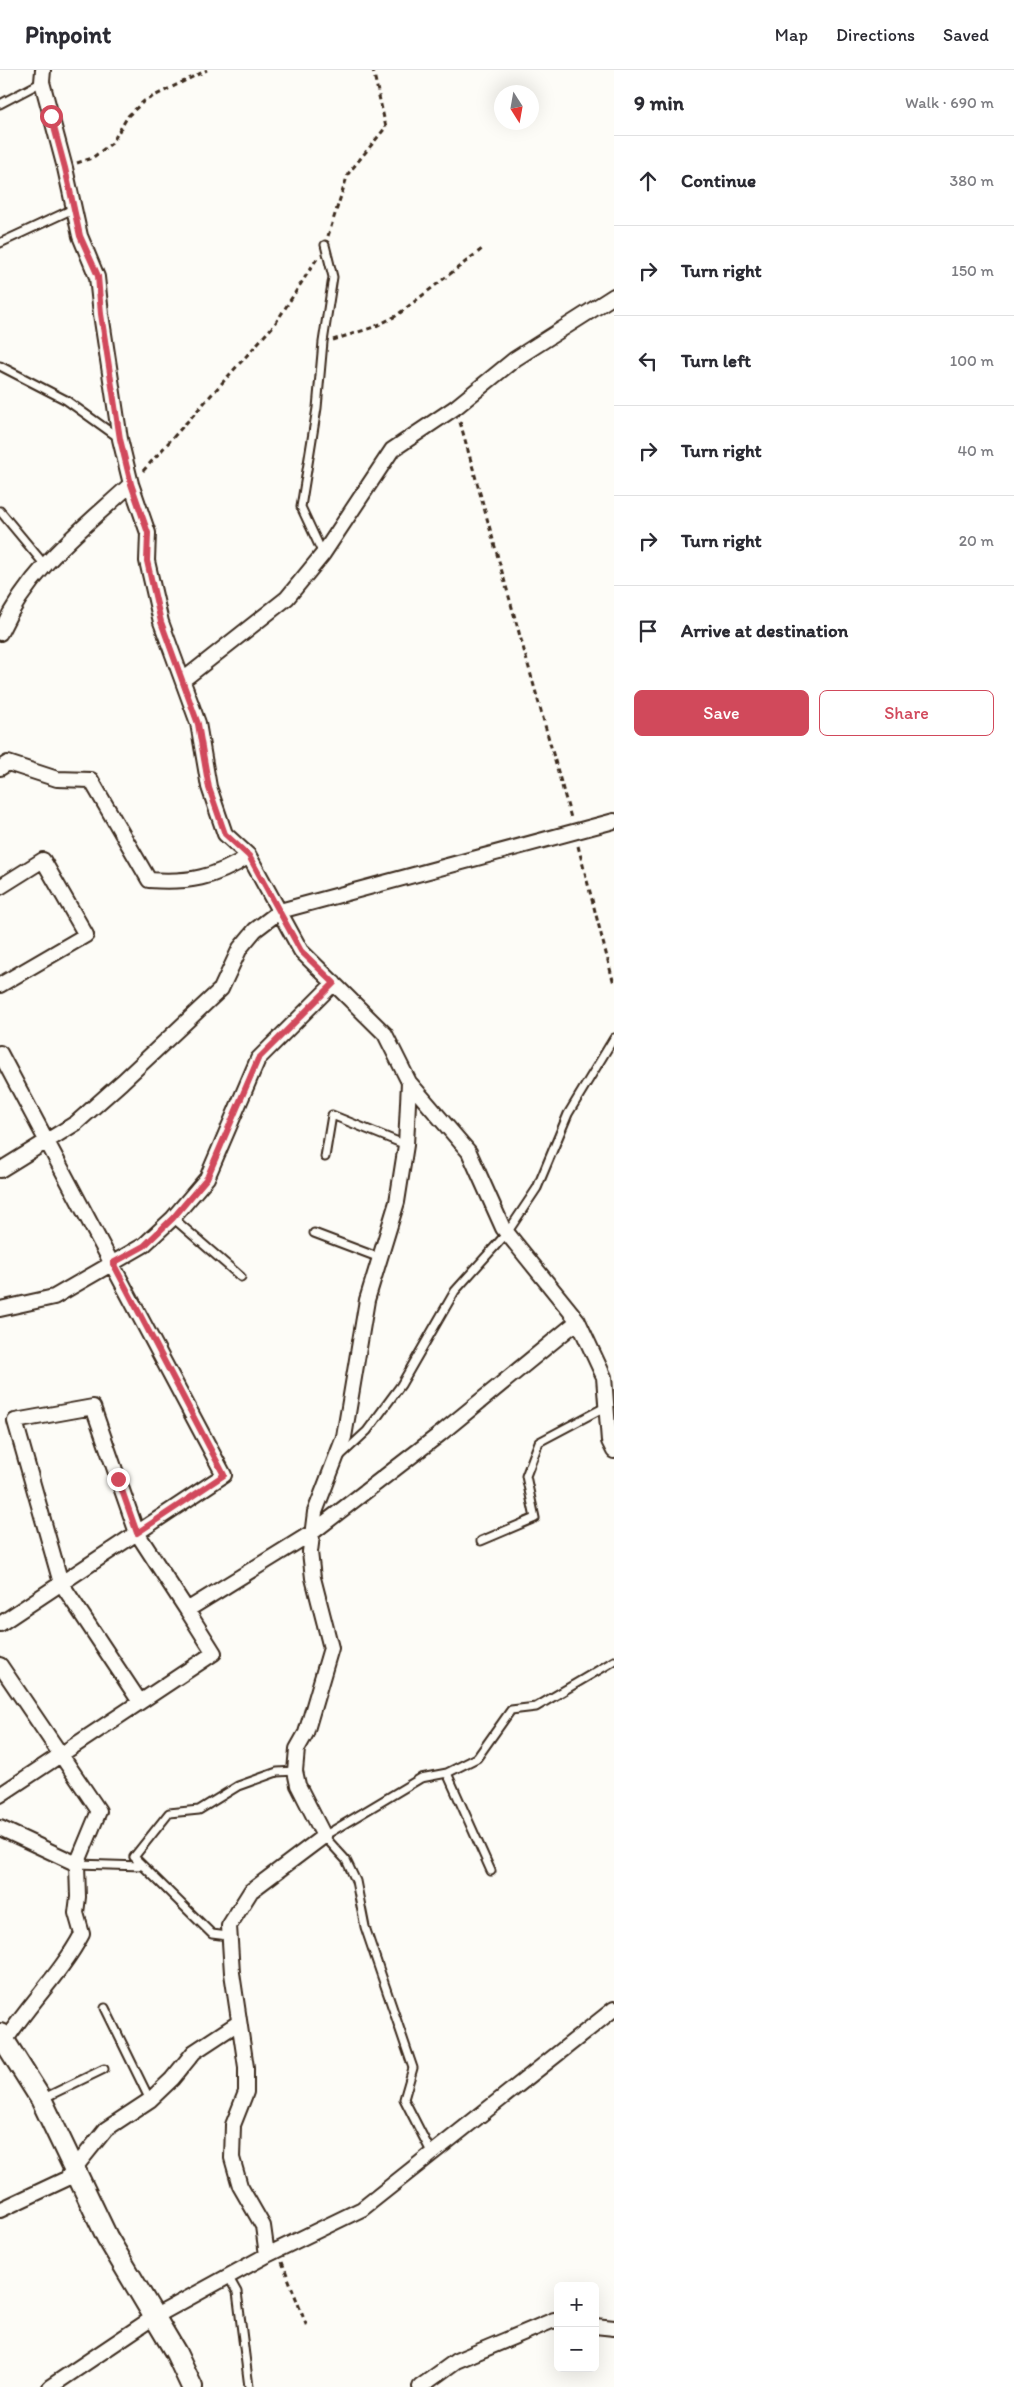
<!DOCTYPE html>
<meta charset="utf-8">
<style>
:root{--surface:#fff;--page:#f7f7f7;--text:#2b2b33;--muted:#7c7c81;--line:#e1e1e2;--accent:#d1495b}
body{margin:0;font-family:Itim,sans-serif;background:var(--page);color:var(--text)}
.controls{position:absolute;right:15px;bottom:15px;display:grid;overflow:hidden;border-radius:8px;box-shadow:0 5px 20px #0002}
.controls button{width:45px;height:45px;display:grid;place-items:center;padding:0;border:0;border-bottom:1px solid var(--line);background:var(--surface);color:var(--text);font:25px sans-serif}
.compass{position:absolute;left:494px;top:15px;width:45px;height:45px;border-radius:50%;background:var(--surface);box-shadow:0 5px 20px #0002;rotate:169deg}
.stop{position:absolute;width:15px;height:15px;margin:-11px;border:4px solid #d1495b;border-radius:50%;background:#fff}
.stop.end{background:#d1495b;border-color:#fff;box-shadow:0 1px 5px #0008}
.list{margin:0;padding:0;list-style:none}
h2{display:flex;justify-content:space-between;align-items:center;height:65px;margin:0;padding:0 20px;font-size:21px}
h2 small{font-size:16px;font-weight:400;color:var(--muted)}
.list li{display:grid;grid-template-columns:32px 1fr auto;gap:15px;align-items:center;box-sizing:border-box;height:90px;padding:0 20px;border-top:1px solid var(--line)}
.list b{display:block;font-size:19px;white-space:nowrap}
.list em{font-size:16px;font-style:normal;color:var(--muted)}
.actions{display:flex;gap:10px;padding:15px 20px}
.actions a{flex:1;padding:11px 0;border:1px solid var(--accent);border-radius:8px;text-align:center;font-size:18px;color:var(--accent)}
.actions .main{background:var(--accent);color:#fff}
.icon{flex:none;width:28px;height:28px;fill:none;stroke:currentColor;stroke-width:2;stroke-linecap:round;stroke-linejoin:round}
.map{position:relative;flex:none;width:614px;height:2317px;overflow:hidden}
header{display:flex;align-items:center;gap:30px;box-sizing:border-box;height:70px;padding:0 25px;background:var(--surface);border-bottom:1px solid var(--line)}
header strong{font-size:24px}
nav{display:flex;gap:28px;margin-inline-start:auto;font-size:18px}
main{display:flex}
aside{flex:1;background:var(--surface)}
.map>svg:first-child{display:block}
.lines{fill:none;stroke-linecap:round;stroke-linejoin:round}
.lane-casing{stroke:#3b2a1e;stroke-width:11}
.street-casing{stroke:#3b2a1e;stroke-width:18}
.secondary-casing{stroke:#3b2a1e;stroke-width:24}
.path{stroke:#3b2a1e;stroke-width:3;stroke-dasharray:5 4;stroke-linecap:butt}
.lane{stroke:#fdfcf7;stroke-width:7}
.street{stroke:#fdfcf7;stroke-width:14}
.secondary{stroke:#fdfcf7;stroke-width:20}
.route{stroke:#d1495b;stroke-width:6}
</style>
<header>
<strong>Pinpoint</strong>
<nav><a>Map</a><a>Directions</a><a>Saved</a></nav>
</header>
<main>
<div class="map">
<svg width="614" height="2317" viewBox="0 0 614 2317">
<rect width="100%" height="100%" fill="#fdfcf7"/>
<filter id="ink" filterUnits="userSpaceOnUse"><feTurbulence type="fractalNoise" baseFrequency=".02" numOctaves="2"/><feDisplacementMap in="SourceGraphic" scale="10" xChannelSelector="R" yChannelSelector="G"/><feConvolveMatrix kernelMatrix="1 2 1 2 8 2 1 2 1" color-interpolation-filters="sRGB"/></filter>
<g filter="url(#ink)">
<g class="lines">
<defs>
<path id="lane" d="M0,34L42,12
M0,173L73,139
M0,296L66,330L119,368
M0,441L44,494
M323,484L301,437L317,338L323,272L333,207L325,175
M325,1087L332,1045L406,1075
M173,1148L241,1207
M314,1163L380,1188
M339,1387L367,1361L401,1315L455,1221L507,1163L537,1118L568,1044L614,968
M481,1471L535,1448L526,1406L539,1372L605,1337
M447,1703L491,1801
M77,1794L142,1796
M228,1866L212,1864L134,1787L169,1743L199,1740L238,1716L277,1702L295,1701
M105,1938L150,2030
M44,2028L104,1999
M432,2084L404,2029L413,1998L365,1857L356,1811L346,1790L324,1766L421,1708L447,1703L477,1688L511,1640L536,1637L614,1591
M228,2206L237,2222L249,2317"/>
<path id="street" d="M43,0L42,12L65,98L80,166L97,207L101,244L120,369L131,414L148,463L147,491L161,552L198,653L209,717L225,764L249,786L301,881L385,964L409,1012L469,1082L503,1158L578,1251L604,1307L609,1371L614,1381
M0,563C30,498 79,462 131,414
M183,610L287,528L323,484L392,380L456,337L515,289L614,226
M0,698L8,693L57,709L91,710L149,810C188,813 215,808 249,786
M0,817L43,790L86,865L0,915
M0,983L224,1405L0,1554
M0,1100L76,1053L122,1012L221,919L240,878L255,860L280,841L614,751
M0,1239L54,1227L144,1175L173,1148L207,1108L258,989L334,913
M0,1595L99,1741L77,1794L78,1827L76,1843L82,1864C62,1902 29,1934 5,1971
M140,1632L61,1513L15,1351L93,1337L137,1463L187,1540
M0,1725L214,1583L187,1540L313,1462L440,1364L578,1251
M0,1758L77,1794
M0,2140L66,2109L106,2059L150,2030L172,2009L194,1982L238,1953
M267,2185L263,2156L240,2116L232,2088L233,2055L246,2022V1997L232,1903L229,1856L251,1821L324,1766L298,1715L295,1701L297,1679L306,1663L331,1578L313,1508L310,1482L315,1442L344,1367L367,1230L397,1132L406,1075L409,1012
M595,2256L614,2258
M50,2317L154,2247L267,2185L362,2139L614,1939
M420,2317L456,2291L554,2250L558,2251"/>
<path id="secondary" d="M0,1964L41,2029L107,2167L176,2283L192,2317"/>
</defs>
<use href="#lane" class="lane-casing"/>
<use href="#street" class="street-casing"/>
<use href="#secondary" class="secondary-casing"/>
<path class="path" d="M77,93L92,88L112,73L128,46L144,31L207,0
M328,166L348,104L386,57L373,0
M333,270L374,257L396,246L482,179
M460,352L571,748
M143,401L275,254L318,187
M578,776L614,914
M282,2192L307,2257"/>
<use href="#lane" class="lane"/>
<use href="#street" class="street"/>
<use href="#secondary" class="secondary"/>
</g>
</g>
<g class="lines" filter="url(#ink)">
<path class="route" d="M51,46L65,98L80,166L98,206L101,244L120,369L131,414L148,463L147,491L161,552L198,654L209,718L225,764L249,786L301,881L334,913L258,989L207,1108L173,1148L144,1176L113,1193L224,1405L137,1463L118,1409"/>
</g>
</svg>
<div class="controls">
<button>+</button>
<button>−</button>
</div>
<svg class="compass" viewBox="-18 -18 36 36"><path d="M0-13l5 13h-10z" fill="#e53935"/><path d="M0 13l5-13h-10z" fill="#7c7c81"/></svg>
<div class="stop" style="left:51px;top:46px"></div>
<div class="stop end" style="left:118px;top:1409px"></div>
</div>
<aside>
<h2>9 min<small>Walk · 690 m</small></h2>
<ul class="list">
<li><svg class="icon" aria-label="ahead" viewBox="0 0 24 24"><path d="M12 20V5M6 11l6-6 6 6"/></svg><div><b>Continue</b></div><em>380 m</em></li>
<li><svg class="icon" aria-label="right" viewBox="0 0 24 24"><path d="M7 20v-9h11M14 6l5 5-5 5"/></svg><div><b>Turn right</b></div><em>150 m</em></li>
<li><svg class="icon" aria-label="left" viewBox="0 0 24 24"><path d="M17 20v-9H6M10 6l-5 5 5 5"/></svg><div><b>Turn left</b></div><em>100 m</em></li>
<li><svg class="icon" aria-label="right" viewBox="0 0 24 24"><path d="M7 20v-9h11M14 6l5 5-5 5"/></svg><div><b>Turn right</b></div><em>40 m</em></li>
<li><svg class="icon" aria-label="right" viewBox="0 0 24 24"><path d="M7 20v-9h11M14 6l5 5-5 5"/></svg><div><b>Turn right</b></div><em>20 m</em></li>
<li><svg class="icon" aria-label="arrive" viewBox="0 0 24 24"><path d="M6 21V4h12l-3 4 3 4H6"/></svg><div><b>Arrive at destination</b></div></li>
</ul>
<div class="actions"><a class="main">Save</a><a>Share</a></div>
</aside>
</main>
